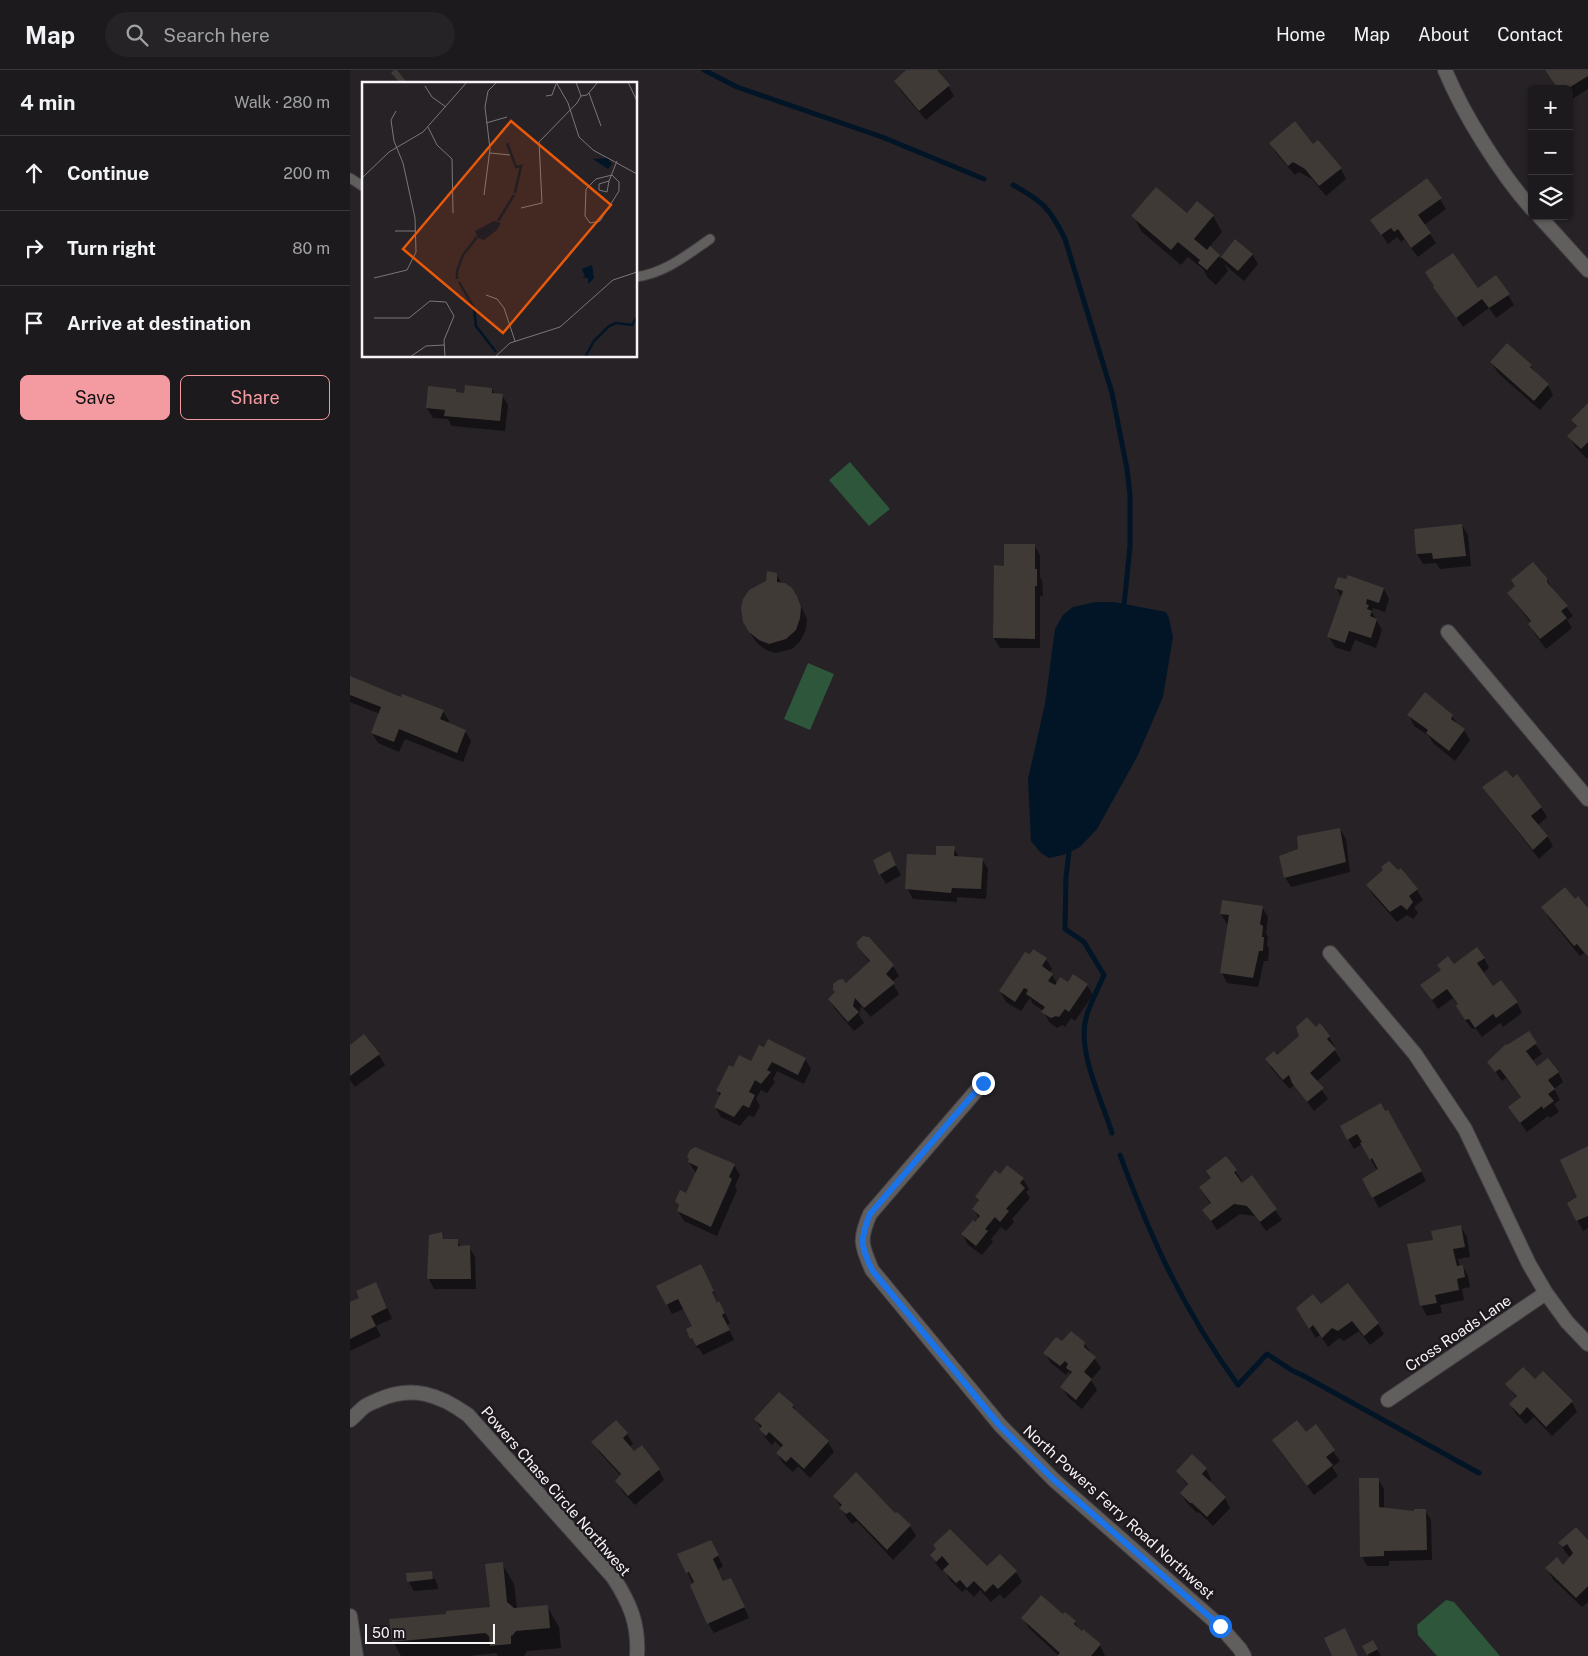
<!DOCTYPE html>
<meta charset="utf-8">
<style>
:root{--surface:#1c1a1c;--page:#252325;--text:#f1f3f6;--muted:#a0a1a3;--line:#3a383b;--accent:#f49aa1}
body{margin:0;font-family:"Public Sans",sans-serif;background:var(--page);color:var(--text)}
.controls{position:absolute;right:15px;top:15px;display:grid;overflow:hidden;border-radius:8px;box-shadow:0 1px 4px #0004}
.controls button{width:45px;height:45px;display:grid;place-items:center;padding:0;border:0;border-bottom:1px solid var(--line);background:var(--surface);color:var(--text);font:25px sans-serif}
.scale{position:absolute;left:15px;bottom:12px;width:130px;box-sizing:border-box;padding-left:5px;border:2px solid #f7f4f7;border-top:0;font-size:14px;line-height:18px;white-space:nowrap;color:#f7f4f7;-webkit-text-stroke:4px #1d191d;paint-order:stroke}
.stop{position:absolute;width:15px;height:15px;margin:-11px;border:4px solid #1a73e8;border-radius:50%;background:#fff}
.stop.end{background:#1a73e8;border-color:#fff;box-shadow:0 1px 5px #0008}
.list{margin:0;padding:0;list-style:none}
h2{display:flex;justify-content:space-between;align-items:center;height:65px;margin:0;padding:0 20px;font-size:21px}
h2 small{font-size:16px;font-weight:400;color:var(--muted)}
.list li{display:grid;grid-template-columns:32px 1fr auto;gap:15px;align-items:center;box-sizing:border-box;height:75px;padding:0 20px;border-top:1px solid var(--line)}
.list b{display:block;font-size:19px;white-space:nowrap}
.list em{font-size:16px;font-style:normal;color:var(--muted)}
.actions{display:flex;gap:10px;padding:15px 20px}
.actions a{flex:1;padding:11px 0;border:1px solid var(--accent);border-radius:8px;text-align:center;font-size:18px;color:var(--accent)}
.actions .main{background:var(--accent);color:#111}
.icon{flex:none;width:28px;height:28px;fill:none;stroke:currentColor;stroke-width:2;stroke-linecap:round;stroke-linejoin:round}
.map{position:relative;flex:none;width:1238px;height:1586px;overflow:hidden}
header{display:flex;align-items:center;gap:30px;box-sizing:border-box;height:70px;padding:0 25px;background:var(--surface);border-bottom:1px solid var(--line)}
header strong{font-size:24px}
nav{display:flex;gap:28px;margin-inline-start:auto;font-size:18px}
.search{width:350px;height:45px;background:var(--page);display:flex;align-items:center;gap:12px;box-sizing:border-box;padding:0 18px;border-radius:28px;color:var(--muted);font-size:19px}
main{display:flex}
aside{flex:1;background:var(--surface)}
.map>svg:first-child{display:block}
.green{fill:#2d563a}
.water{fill:#021526}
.shadow{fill:#0007}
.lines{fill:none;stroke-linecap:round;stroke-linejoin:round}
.stream{stroke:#021526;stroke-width:5}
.building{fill:#3f3a36}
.service-casing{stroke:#433f43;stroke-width:11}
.minor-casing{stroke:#433f43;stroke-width:16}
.service{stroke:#615e5e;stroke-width:9}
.minor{stroke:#615e5e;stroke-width:14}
.route{stroke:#1a73e8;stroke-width:6}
.labels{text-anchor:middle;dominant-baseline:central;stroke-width:5;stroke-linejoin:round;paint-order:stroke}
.street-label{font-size:15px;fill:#f7f4f7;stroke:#1d191d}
.inset-river{fill:none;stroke:#021526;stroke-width:2.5}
.inset-road{fill:none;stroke:#7a767a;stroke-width:1}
.view{fill:#e8590c;fill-opacity:0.15;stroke:#e8590c;stroke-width:2.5}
.inset-edge{fill:none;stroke:#f7f4f7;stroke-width:2.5}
</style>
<header>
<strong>Map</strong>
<div class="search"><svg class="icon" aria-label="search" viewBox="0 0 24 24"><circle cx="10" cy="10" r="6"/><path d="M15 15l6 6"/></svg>Search here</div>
<nav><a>Home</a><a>Map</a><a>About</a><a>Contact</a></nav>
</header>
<main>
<aside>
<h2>4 min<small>Walk · 280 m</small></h2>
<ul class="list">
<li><svg class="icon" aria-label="ahead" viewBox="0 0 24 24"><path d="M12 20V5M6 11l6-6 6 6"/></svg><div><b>Continue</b></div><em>200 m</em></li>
<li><svg class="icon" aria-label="right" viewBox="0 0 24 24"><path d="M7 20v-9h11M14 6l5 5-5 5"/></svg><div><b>Turn right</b></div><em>80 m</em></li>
<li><svg class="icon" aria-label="arrive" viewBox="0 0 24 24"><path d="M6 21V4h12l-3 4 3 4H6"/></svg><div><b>Arrive at destination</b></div></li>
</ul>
<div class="actions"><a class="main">Save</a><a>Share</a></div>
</aside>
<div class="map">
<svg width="1238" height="1586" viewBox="0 0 1238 1586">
<rect width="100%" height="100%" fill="#262226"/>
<path class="green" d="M500,392L540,439L519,456L479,410Z
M458,593L484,604L460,660L434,649Z
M1096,1530L1104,1532L1150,1586H1087L1068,1565L1067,1555Z"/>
<path class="water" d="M746,532H764L816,542L819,548L823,567L813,627L787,687L747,759L730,777L713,785L699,788L690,782L681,771L678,709L695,634L705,559L713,545L723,537Z"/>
<path class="shadow" d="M558,0H585L598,16L604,26L576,50L551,21L545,11Z
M1196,0H1236L1238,3V19L1219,31V19H1208Z
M921,73L991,99L996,109L976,126L962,109L949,102L945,105L926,83Z
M1090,129L1096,139L1074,155L1086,173L1068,187L1054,169L1051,172L1047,167L1038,174L1022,150Z
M837,144L863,146L872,162L859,177L871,189L885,171L902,184L908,194L894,211L874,194L878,201L866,215L858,208L853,199L838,187L831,195L792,162L783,146Z
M1082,213L1158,225L1164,235L1146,248L1139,238L1113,257L1101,239L1100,240Z
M1142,293L1181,296L1186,304L1198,315L1203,325L1190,340L1148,303Z
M142,319L145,324L152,325L158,335L155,361L102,356L98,349L83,348L77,338L105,320L108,324H115Z
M1238,335V388L1237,389L1225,376L1219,366L1227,358L1222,350Z
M1112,455L1118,465L1121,496L1090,499L1086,493L1073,494L1067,484L1065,460Z
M684,475L690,485V507L692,511L693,526H690V578H650L644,568L645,497H655Z
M426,504L432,514L446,526L457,549L456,559L451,570L442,579L425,583L416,580L407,573L400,563L417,512Z
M1196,509L1223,546L1217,550L1222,558L1196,579L1185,564L1179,554L1181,553L1165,533L1159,523Z
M986,518L1034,519L1039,529L1035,542L1023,538L1022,542L1032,560L1026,578L1005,570L1000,582L985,577L979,567L992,528Z
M0,608L52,628L93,641L99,651L98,654L115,661L121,671L113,692L55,669L49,682L28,673L22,663L30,644L0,632Z
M1059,645L1102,646L1108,655L1114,660L1120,670L1105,691L1083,673L1079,666L1064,656Z
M1134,717L1191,737L1197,747L1188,755L1197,766L1203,776L1189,789L1140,727Z
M990,759L996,769L1000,802L941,817L935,807L950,780Z
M604,778L609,787L632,789L638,799L636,829L607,827V832L563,829L557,818L587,787Z
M539,783L551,805L536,814L530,804Z
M1017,815L1067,820L1073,830L1064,837L1068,843L1063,849L1057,845L1047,852L1023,825Z
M1228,828L1238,840V888L1234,883L1230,886L1199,848L1193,838L1225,830Z
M912,837L918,847L916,863L918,867L917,875L919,879L918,891H914L908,917L877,913L872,903L879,854H877L871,844Z
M519,868L543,896L549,906L542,912L549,924L521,947L511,936L509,945L514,953L504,961L485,939L479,929L520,893L508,876Z
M1134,888L1139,898L1133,903L1143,917L1167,933L1172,943L1153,957L1150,953L1132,967L1126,959H1122L1113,947L1109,935L1103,928L1088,939L1072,915L1104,896Z
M696,889L702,899L699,903L702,905L707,913L737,915L743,925L725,951L721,948L715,957L712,955L707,958L699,952L694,941L683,934L680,928L671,941L656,932L650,921Z
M970,955L979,967L985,977L983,978L991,990L966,1012L978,1029L964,1041L944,1015L940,1019L922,999L916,989L927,987Z
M1178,963L1192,984L1182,991L1187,998L1208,1002L1213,1012L1204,1019L1210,1030L1204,1034L1209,1042L1200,1048L1198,1046L1177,1062L1166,1047L1172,1028L1156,1008L1152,1011L1139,992Z
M0,976L29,985L35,995L5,1017L0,1010Z
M455,989L461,999L454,1014L427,1001L423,1009L425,1012L417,1023L411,1020L406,1029L410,1036L404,1047L399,1045L390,1056L371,1047L365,1037L371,1027L367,1021L384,999L401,993Z
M1034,1042H1038L1076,1111L1029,1138L1014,1110L1030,1100L1029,1098L1026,1099L1012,1074L1004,1079L991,1057Z
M1238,1077V1158L1233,1161L1219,1133L1229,1127L1211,1091Z
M876,1088L892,1111L890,1112L892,1115L902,1107L932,1150L916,1161L905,1146L890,1144L867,1160L854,1140L861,1135L850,1118L862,1109Z
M339,1092L384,1095L390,1105L385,1116L387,1120L367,1166L334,1151L328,1141L330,1137L326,1131L337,1124L346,1103Z
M650,1106L673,1109L679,1119L676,1122L680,1128L662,1149L664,1152L656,1161L651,1157L641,1169L643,1172L632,1185L618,1175L613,1165L629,1149L624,1139L629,1132L626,1127Z
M1111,1157L1117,1167L1120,1187L1108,1189L1110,1197L1113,1196L1118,1206L1120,1217L1112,1219L1114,1230L1090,1235L1092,1243L1077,1246L1071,1235Z
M91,1164L95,1171H107L111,1177H119L125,1187L126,1219H84L79,1209L80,1166Z
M351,1196L369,1231L360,1216L367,1234L375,1243L380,1253L377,1255L384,1270L353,1285L349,1278H347L338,1260L343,1257L334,1239L322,1244L317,1234Z
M31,1223L42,1249L26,1256L31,1266L0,1281V1234Z
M971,1235L1028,1254L1034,1264L1020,1275L1009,1261L994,1271L989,1268L978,1277L970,1265L966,1268L953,1248Z
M712,1273H734L751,1298L741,1310L747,1320L732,1339L718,1327L712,1317L721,1305L719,1301L716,1305L701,1293L695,1283Z
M1185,1311L1222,1332L1227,1342L1202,1366L1184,1347L1176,1354L1166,1344L1160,1334L1167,1328L1157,1314Z
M443,1336L447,1343L478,1372L484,1382L460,1408L448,1396L443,1402L433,1393L427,1383L432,1378L425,1371L422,1375L416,1369L406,1349Z
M266,1352L277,1364L283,1374L279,1377L309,1400L314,1410L285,1435L272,1421L267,1411L271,1406L249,1382L243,1372Z
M965,1356L990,1391L982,1397L988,1406L964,1425L930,1381L924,1371L956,1364Z
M856,1399L861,1409L859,1412L875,1428L880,1438L863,1456L849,1442L847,1443L837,1433L831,1423L838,1416L827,1401Z
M1028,1409L1034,1419V1439L1065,1442L1075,1440L1081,1450L1082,1490L1039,1491V1496H1017L1012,1486Z
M485,1427L545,1444L547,1443L560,1456L566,1466L543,1490L507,1451L502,1454L497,1448Z
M1226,1459L1238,1472V1532L1232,1537L1203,1509L1197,1499L1213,1497L1221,1488L1216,1483L1210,1474Z
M587,1480L637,1498L666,1502L672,1512L654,1529L650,1524L641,1532L630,1520L624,1527L616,1519L612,1522L600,1510L594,1499L592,1501L587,1495L581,1485Z
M366,1482L373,1496L368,1500L374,1512L386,1519L399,1548L364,1563L358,1553L343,1514L329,1485Z
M152,1494L164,1514L167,1539L197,1536L209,1557L211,1578L177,1581L174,1586H148L146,1583L118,1586H51L43,1571L141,1538Z
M81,1503L87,1513L88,1519L64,1521L58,1511Z
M713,1546L725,1552L730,1561L732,1563L733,1561L750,1575L755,1586H709L679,1558L673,1548Z
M1023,1572L1031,1586H1019L1014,1577Z"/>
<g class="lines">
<path class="stream" d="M354,0L387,17L532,67L634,109
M663,115C692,131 700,138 715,169L762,323L777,399L780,425V477L774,535
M719,782L716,807L715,859L734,872L754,905C748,919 740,933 736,948C727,982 752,1030 762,1063
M770,1085C802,1171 834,1241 888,1315L917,1284L943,1301L954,1306L1129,1403"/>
</g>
<path class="building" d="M44,0H47L58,14H51L41,3Z
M556,0H587L600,15L569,41L544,11Z
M1195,0H1238V6L1217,19H1208Z
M945,51L963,74L968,70L992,98L969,116L955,99L943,92L938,96L919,73Z
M1077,108L1092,128L1068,145L1081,163L1061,178L1048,159L1044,162L1041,158L1031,165L1020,150Z
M806,117L837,143L847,131L864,145L844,169L857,180L860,176L870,185L857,200L848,193L850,190L828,172L821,180L781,146Z
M885,169L903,184L888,201L871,187Z
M1103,183L1128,218L1146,205L1160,224L1139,238L1132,229L1106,248L1083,217L1084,216L1075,202Z
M1157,273L1182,295L1180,297L1199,314L1184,331L1140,292Z
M115,315L142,318V323L153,324L150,351L94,346L95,340L76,338L78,316L106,319V322L114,323Z
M1238,333V372L1231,379L1217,366L1227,356L1221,350Z
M1112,454L1116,486L1083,489L1082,483L1066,484L1064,459Z
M654,474H685V499H687V516H685V569L643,568L644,495L654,496Z
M1183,492L1197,508V512L1218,536L1211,541L1217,548L1190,569L1178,554L1181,551L1157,523L1165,516L1161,510Z
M417,501L427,503V512L435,513L442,518L447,526L451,537L450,548L446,560L436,569L419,574L409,570L399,562L393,552L391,538L393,529L399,520L416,511Z
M998,505L1034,518L1029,533L1017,529L1016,534L1019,535L1017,539L1022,541L1020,546L1027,549L1021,568L999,561L995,573L977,567L993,521L984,518L988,507L996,509Z
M0,606L51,627L52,624L94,640L90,649L116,660L107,683L49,659L44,672L21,663L31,637L0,625Z
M1075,622L1103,645L1101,649L1115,659L1099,681L1076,663L1078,660L1057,645Z
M1156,700L1163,708L1167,704L1192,737L1181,746L1198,766L1183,780L1132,717Z
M990,758L996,792L934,808L929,786L948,779L947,766Z
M586,776H605L604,786L633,788L631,819L602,818L601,823L555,819L557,784L586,785Z
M540,781L546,795L529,805L523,790Z
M1039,791L1048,800L1051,798L1068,819L1059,826L1063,832L1057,840L1051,835L1040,842L1016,815L1033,800L1031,797Z
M1215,817L1225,829L1228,826L1238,838V887L1227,874L1224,876L1191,837Z
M872,830L913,836L910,854L913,856L912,867H914L913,881H909L903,908L870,903L879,845L870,844Z
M514,865L516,867H519L544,895L536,904L545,913L514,938L505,928L503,936L509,942L498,952L478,929L485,922L483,920V914L488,910L493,909L496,913L520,891L507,876L508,875L506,873Z
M1127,877L1135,888L1127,893L1143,916L1151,910L1168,932L1146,948L1143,944L1125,958L1119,949L1115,950L1106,936L1108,934L1097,919L1082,930L1070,915L1091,900L1087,895L1098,886L1104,894Z
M683,879L697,888L692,896L703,904L698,911L705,915L710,907L718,912L723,904L738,914L719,942L715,939L709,947L706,946L701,948L691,942L695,937L676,924L678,920L674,918L665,932L649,921L675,882L680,884Z
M957,947L966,957L970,953L980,966L977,969L986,979L960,1003L974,1018L957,1032L942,1013L939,1005L933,1010L915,989L924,981L927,985L949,966L946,957Z
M1179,961L1187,973L1176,981L1187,996L1198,988L1209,1002L1198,1010L1205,1019L1198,1024L1204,1031L1193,1039L1192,1036L1170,1053L1158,1037L1171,1027L1150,999L1145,1002L1137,992L1156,974L1157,975Z
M14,964L30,984L0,1006V975Z
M418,969L456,988L448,1005L422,992L417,1000L421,1002L411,1014L405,1010L399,1022L405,1025L399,1038L393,1035L384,1047L364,1037L371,1023L366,1021L379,995L383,997L389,985L401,991L409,975L414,977Z
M1031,1033L1035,1041L1038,1040L1072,1101L1022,1128L1012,1109L1028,1099L1022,1088L1020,1090L1010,1073L1012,1072L1007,1064L997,1070L990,1056Z
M1238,1076V1146L1226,1151L1217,1133L1227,1127L1210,1090Z
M345,1077L385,1094L379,1107L382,1109L361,1157L327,1141L329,1135L325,1131L330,1120L336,1123L348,1097L338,1092L339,1089L337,1087L340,1080Z
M876,1086L887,1100L884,1102L892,1113L902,1105L927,1139L910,1152L897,1136L884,1134L861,1151L852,1140L861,1133L849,1117L861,1108L856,1101Z
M657,1095L674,1108L670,1113L675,1118L656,1139L659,1141L650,1152L645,1147L635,1159L638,1161L626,1176L611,1164L623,1150L625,1152L630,1146L622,1139L629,1130L625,1127L645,1100L650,1104Z
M1111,1155L1115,1177L1103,1179L1107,1196L1113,1195L1115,1207L1107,1209L1109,1220L1085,1225L1087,1233L1070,1236L1057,1174L1083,1170L1081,1161Z
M92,1162L93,1169H108V1176L120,1175L121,1209H77L79,1165Z
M351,1194L364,1221L362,1222L367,1233L369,1231L375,1243L372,1245L380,1260L346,1276L342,1268L340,1269L336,1259L342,1256L328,1229L316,1235L306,1216Z
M26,1212L37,1238L21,1246L26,1256L0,1269V1232L9,1228L6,1221Z
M998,1213L1029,1253L1014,1266L1002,1251L988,1261L982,1258L972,1268L963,1255L959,1259L946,1238L963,1224L971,1234Z
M721,1261L735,1272L734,1277L746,1287L734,1302L742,1309L726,1330L710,1317L722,1302L716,1298L718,1294L715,1291L710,1296L693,1283L706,1267L712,1271Z
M1173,1297L1185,1309L1193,1301L1223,1331L1196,1357L1177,1337L1170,1345L1159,1334L1167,1326L1155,1314Z
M429,1322L444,1335L442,1337L479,1371L454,1399L441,1387L436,1392L426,1383L433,1375L419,1362L416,1366L409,1359L412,1356L404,1349Z
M266,1350L278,1363L273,1368L284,1381L292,1375L310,1399L278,1426L265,1411L271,1404L241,1372Z
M947,1350L956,1362L966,1354L985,1380L976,1387L983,1395L957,1416L922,1370Z
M842,1384L857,1398L852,1404L876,1427L857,1447L842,1433H840L830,1423L838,1414L826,1401Z
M506,1402L545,1443L547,1442L561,1455L537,1480L500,1442L496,1444L489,1438L492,1435L483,1426Z
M1009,1408H1029V1437L1064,1441V1439H1076L1077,1480L1034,1481V1486L1010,1487Z
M1226,1457L1238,1470V1516L1226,1528L1195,1498L1207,1487L1213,1495L1223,1483L1217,1474L1213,1477L1208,1473Z
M600,1459L637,1496L650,1484L667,1501L648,1519L643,1514L635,1522L624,1511L617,1518L610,1510L606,1513L593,1500L599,1494L592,1486L586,1492L580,1485L586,1479L583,1475Z
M361,1470L369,1485L363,1489L373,1511L381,1508L395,1537L357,1554L340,1515L344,1512L339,1502L336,1503L327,1484Z
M153,1492L157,1532L164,1538L198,1535L200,1558L166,1561L162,1566L161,1565V1574L140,1576L139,1566L135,1563L42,1572L39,1549L96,1544V1541L140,1537L135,1494Z
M82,1501L83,1509L57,1512L56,1503Z
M691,1525L713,1544L715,1542L726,1551L724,1554L732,1561L733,1559L751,1574L741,1586H707L710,1583L671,1548Z
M995,1558L1008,1586H982L974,1568Z
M1023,1570L1028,1579L1017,1585L1012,1576Z"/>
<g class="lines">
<defs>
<path id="service" d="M0,108L14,117
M286,207C315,203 337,185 360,169"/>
<path id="minor" d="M1095,0C1113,44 1150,103 1182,139
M1189,146L1238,200
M1098,562L1238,729
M980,883L1065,984L1115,1059L1179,1194L1196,1223L1217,1252L1238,1274
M633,1013L520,1144C509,1169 511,1175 522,1200L650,1355L704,1410L870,1556L890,1579L894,1586
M1038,1330L1196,1223
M0,1350C5,1346 9,1341 14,1337C18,1334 24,1332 28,1330C62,1315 89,1324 118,1345L263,1507C280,1533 289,1554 287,1586
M0,1546L6,1586"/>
</defs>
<use href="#service" class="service-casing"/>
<use href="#minor" class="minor-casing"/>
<use href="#service" class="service"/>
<use href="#minor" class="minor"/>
</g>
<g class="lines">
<path class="route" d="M633,1013L520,1144C510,1169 510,1175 522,1200L650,1356L704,1410L870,1556"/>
</g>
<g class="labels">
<g class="street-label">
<text transform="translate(1108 1263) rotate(-34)">Cross Roads Lane</text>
<text transform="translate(206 1421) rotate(49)">Powers Chase Circle Northwest</text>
<text transform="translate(769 1442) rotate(42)">North Powers Ferry Road Northwest</text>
</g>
</g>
<g transform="translate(12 12)">
<rect width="275" height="275" fill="#262226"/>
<path d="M246,76L250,82L246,87L231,77ZM132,139L139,141L135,148L122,158L116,156L113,149ZM230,183L232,196L226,202V196H220L223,195L220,187Z" fill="#021526"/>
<path class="inset-river" d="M145,61L154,85L159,84L153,111M136,139L152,113M95,197V189L101,173L115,155M97,200L112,226L114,244L134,270M223,275L232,259L247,244L254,241L270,243L275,235"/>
<path class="inset-road" d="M194,0L206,21L217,55L231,68L275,92M266,0L275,19M63,4L70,15L84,25M227,11L239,44M184,14L190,13L194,2M219,14L225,13L236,0M124,41L145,35M66,45L75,63L90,77L91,131M128,71L148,73M250,93L257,100V109L238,139L228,141L223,134L224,107L234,97ZM0,96L27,70L61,50L105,0M247,99L245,110L237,108V102L247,99L255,79M122,113L128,67L123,25L126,9L135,0M159,126L180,121L177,60L215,21L219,14L214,0M33,149H54M12,196L45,188L54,170L53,136L41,81L32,59L29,38L34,29M124,213L135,217L142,226L153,259M12,236H47L68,219L84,220L92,234L82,258L83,275M48,275L64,264L82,263M133,275L148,261L198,245L251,198L275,190"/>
<path class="view" d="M149,39L249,123L141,251L41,167Z"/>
<rect width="275" height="275" class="inset-edge"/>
</g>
</svg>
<div class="controls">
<button>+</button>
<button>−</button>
<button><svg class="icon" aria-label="layers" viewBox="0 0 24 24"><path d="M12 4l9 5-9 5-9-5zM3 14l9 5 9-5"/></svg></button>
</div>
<div class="scale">50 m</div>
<div class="stop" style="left:870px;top:1556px"></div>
<div class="stop end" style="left:633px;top:1013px"></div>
</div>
</main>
